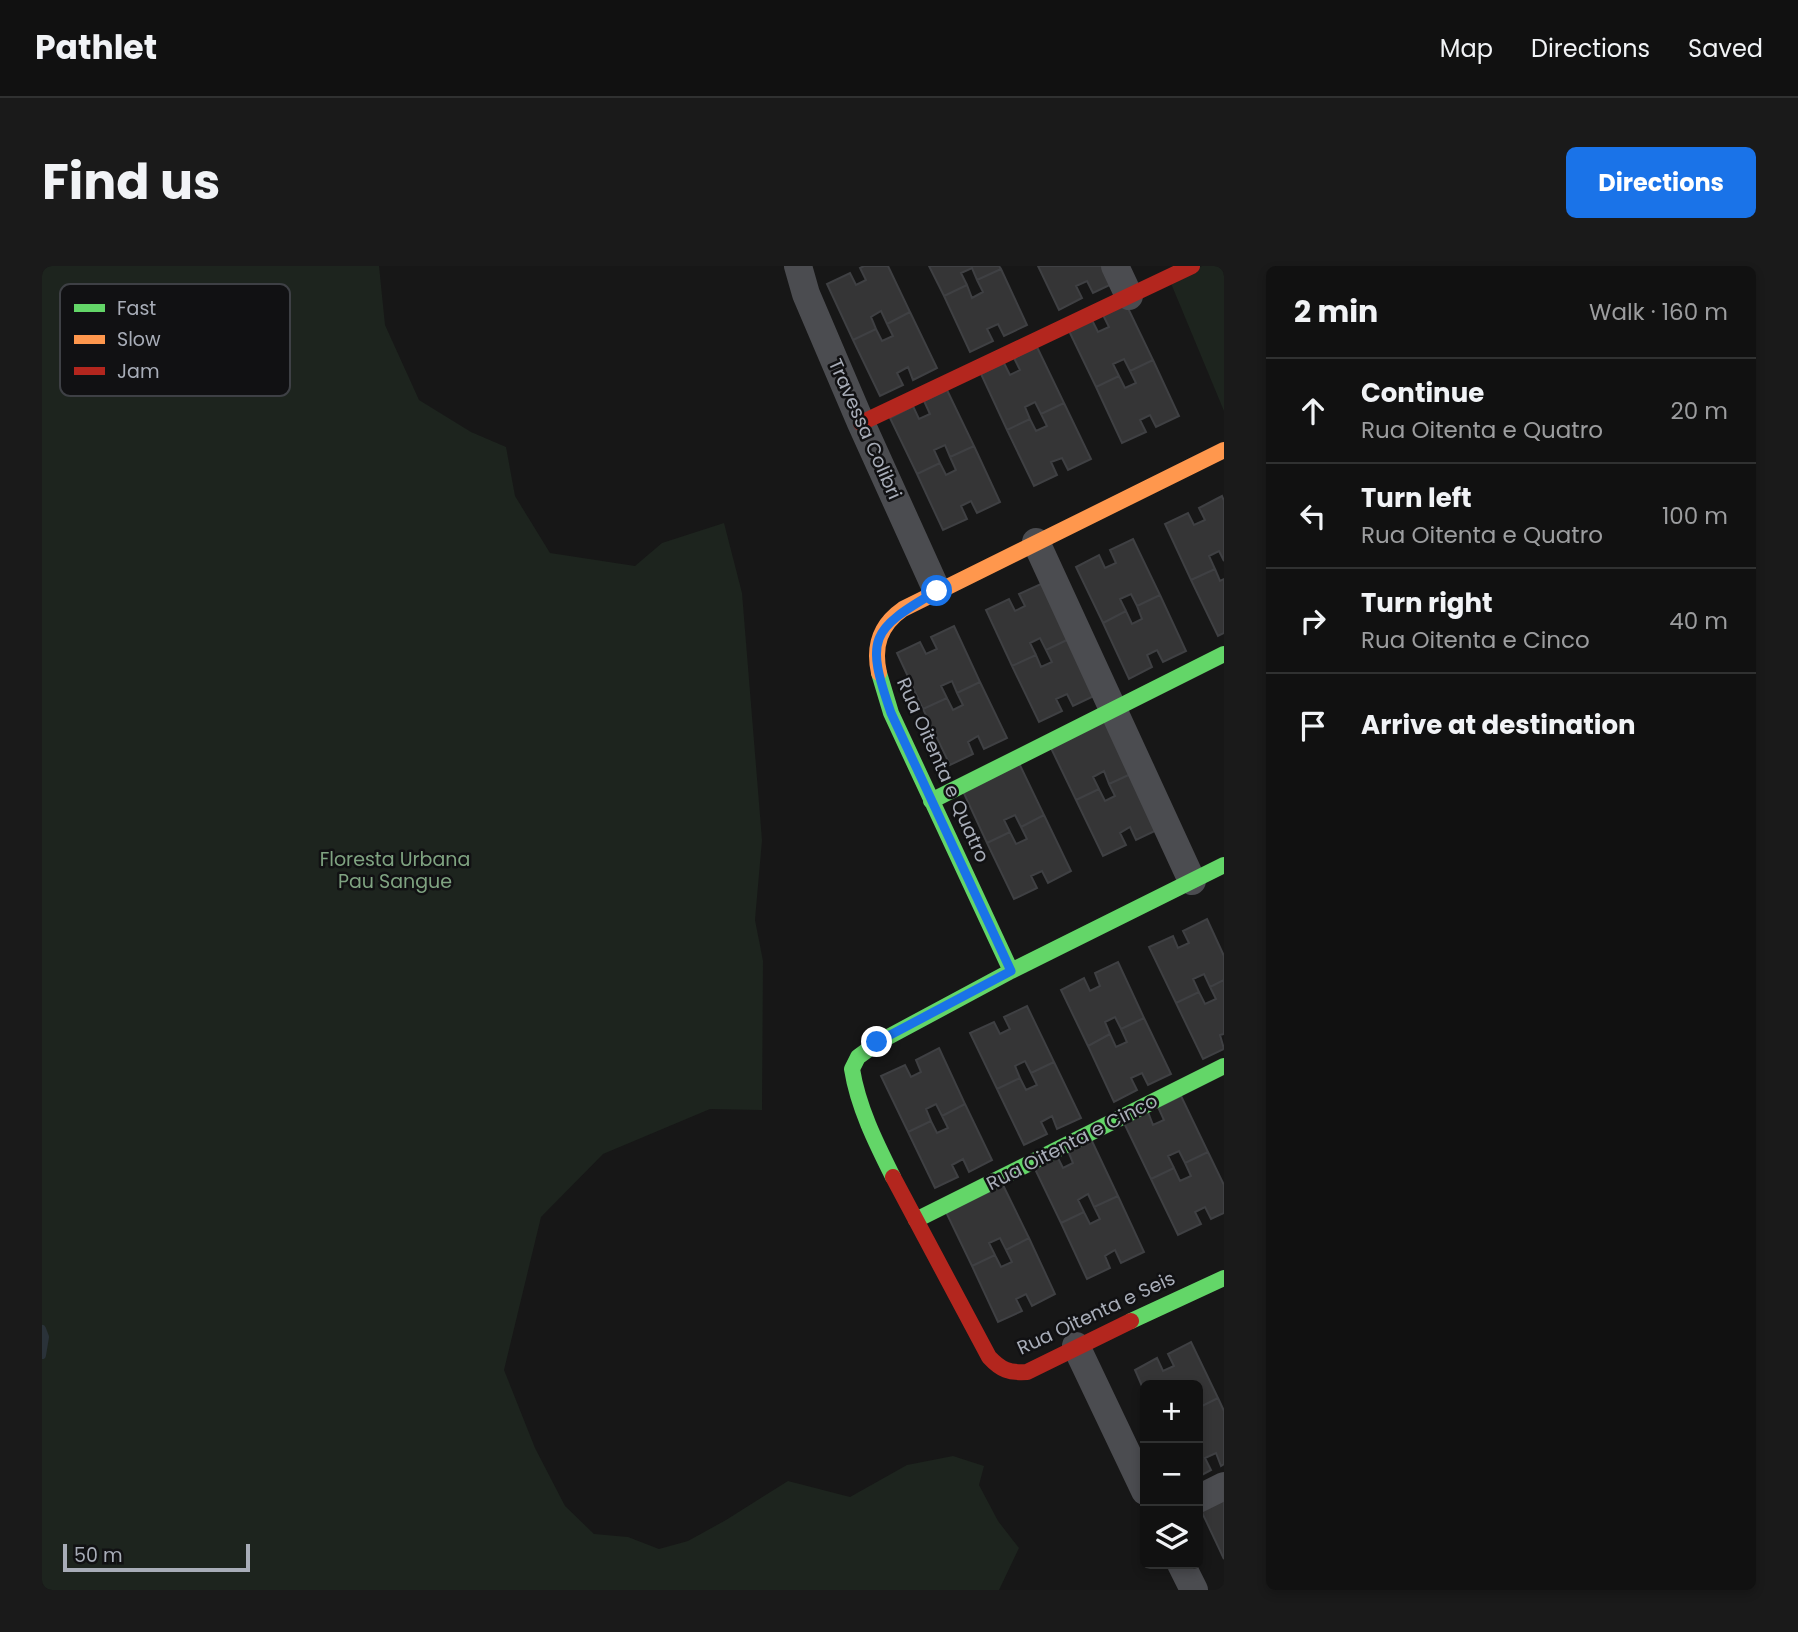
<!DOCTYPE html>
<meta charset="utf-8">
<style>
:root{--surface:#111;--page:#1a1a1a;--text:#f1f3f6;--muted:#9c9d9f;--line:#303131;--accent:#1a73e8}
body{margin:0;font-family:Poppins,sans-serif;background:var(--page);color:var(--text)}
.controls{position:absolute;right:21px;bottom:21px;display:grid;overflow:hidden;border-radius:10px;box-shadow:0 4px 10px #0003}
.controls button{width:63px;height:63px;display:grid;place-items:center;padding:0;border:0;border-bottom:2px solid var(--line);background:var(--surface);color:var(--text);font:35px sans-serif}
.scale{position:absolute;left:21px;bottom:18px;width:187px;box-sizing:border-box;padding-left:7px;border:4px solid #a8adb8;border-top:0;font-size:19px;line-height:24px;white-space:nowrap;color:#a8adb8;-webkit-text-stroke:5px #111113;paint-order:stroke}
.stop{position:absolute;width:21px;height:21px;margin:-16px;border:5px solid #1a73e8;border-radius:50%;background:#fff}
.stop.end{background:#1a73e8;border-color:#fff;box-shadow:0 2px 7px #0008}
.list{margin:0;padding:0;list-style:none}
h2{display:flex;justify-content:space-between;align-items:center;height:91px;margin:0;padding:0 28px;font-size:30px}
h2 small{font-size:23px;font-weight:400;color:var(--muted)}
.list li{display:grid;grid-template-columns:46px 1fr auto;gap:21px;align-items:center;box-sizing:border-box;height:105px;padding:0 28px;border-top:2px solid var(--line)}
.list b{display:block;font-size:26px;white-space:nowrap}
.list p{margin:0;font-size:23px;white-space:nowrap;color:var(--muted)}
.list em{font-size:23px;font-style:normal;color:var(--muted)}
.icon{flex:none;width:38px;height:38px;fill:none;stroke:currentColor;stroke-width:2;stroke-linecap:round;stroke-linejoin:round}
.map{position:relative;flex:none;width:1182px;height:1324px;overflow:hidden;border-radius:10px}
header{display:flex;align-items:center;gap:42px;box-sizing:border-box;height:98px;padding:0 35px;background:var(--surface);border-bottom:2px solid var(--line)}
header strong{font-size:33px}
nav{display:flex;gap:38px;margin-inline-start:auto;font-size:24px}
.intro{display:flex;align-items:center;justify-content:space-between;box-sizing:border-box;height:168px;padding:0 42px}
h1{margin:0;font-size:49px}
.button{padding:18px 32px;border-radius:10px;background:var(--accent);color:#fff;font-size:24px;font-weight:700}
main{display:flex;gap:42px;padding:0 42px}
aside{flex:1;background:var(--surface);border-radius:10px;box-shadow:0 4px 10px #0003}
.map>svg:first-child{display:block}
.green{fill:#1d241e}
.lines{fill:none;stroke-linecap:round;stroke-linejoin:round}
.stream{stroke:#2a3239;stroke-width:8}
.building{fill:#353536;stroke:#3f4043;stroke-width:2}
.street{stroke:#4b4c50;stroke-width:28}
.fast{stroke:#63d668;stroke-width:16}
.slow{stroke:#ff974d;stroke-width:16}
.jam{stroke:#b3261e;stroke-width:16}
.route{stroke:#1a73e8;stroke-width:9}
.labels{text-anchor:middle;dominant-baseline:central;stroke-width:5;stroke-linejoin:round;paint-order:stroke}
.street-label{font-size:19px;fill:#a8adb8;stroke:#111113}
.park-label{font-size:19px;fill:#7fa381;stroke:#111113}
.key{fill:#111113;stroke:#3e4045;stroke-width:2}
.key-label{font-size:19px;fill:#a8adb8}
</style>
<header>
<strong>Pathlet</strong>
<nav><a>Map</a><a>Directions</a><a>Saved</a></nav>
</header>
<div class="intro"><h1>Find us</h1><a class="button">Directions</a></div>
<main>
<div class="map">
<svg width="1182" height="1324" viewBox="0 0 1182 1324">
<rect width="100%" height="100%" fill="#171717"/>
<path class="green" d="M0,0H337L343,59L377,134L429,166L464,181L473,230L508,287L593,300L620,277L682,257L700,327L720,574L713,654L721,695L720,844L668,843L561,888L499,951L462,1104L493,1182L523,1240L552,1268L586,1271L617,1283L646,1275L684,1254L746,1215L808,1231L865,1199L911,1190L942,1200L937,1219L956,1255L977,1282L957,1324H0Z
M1160,0H1182V145L1128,15Z"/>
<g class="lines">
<path class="stream" d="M0,1063L3,1071L0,1089"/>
</g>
<path class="building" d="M822,0H846L868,46L845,58L839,45L829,51L834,63L811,74L785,18L808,7L814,19L824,14L818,2Z
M887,0H957L959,3L935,14L930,2L919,7L925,19L902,30Z
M996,0H1066L1074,16L1051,27L1045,15L1034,20L1040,32L1017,44Z
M959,3L985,59L962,70L956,58L945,63L951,75L928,86L902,30L925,19L930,32L941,26L935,14Z
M1084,38L1111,94L1088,105L1082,93L1071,98L1077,110L1054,121L1027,65L1050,54L1056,66L1067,61L1061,49Z
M868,46L895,102L871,114L866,101L855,107L861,119L838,130L811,74L834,63L840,75L851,70L845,58Z
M995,81L1022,137L999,148L993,136L983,141L988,153L965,164L939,108L962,97L968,109L978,104L972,92Z
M1111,94L1137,150L1114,161L1108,149L1098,154L1104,166L1080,177L1054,121L1077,110L1083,122L1094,117L1088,105Z
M905,124L932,180L908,191L903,179L892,184L898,197L875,208L848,152L871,140L877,153L888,148L882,135Z
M1022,137L1049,193L1026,204L1020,192L1009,196L1015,209L992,220L965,164L988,153L994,165L1005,160L999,148Z
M932,180L958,236L935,247L929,235L919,240L925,253L901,264L875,208L898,197L904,209L914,204L908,191Z
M1180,230L1182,235V295L1177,285L1167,290L1173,303L1149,314L1123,258L1146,247L1152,259L1163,254L1157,242Z
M1091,273L1118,329L1095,340L1089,328L1078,333L1084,345L1061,357L1034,301L1057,289L1063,302L1074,297L1068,284Z
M1173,303L1178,315L1182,313V367L1176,370L1149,314Z
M1001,317L1027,373L1004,384L998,372L988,377L994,389L970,400L944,344L967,333L973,345L983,340L977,328Z
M1118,329L1144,385L1121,396L1115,384L1105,389L1110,401L1087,413L1061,357L1084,345L1090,358L1100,353L1095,340Z
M912,360L938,416L915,427L910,415L899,420L905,432L881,443L855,387L878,376L884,388L895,383L889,371Z
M1027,373L1054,429L1031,440L1025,428L1014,433L1020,445L997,456L970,400L994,389L999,401L1010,396L1004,384Z
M938,416L965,472L942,483L936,470L926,476L931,488L908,499L881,443L905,432L911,444L921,439L915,427Z
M1064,451L1091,507L1067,518L1062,505L1051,511L1057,523L1034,534L1007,478Z
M975,493L1002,549L979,561L973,549L962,554L968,566L945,577L919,521Z
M1091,507L1117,563L1094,574L1088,561L1078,567L1084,579L1061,590L1034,534L1057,523L1063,535L1073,530L1067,518Z
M1002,549L1029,605L1006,617L1000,605L989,610L995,622L972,633L945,577L968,566L974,578L985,573L979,561Z
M1165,653L1182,690V714L1168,721L1162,708L1151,713L1157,726L1134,737L1107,681L1131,670L1136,682L1147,677L1141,665Z
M1076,696L1102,752L1079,763L1073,751L1063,756L1068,768L1046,780L1019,724L1042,712L1048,725L1058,720L1053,707Z
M1182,714V768L1178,769L1182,783L1161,793L1134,737L1157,726L1163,738L1174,733L1168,721Z
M985,740L1012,796L989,807L983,795L973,800L978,812L955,823L928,767L952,756L958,768L968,763L962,751Z
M1102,752L1129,808L1106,819L1100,807L1089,812L1095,824L1072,836L1046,780L1068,768L1074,781L1085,776L1079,763Z
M897,782L923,838L900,850L894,838L884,843L889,855L866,866L839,810L863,799L869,811L879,806L874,794Z
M1012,796L1039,852L1015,863L1010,850L999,856L1005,868L982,879L955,823L978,812L984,824L995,819L989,807Z
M1139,830L1166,886L1143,897L1137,885L1126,890L1132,902L1109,913L1082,857L1106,846L1111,859L1122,854L1116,841Z
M923,838L950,894L927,906L921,893L910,899L916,911L893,922L866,866L889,855L895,867L906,862L900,850Z
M1049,873L1076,930L1052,941L1046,928L1036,934L1042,946L1019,957L992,901L1015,890L1021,902L1031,897L1026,885Z
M1166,886L1182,919V947L1169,953L1163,941L1153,946L1159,958L1136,969L1109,913L1132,902L1138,915L1149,910L1143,897Z
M960,917L987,972L964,984L958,972L947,977L953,989L930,1000L903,944Z
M1076,930L1102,986L1079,997L1073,984L1063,990L1068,1002L1045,1013L1019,957L1042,946L1048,958L1058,953L1052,941Z
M987,972L1013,1028L990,1040L984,1028L974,1033L980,1045L956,1056L930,1000L953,989L959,1001L970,996L964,984Z
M1149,1076L1176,1132L1156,1142V1119H1103V1127L1093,1104L1115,1092L1121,1105L1132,1100L1126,1088Z
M1176,1132L1182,1145V1198L1179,1200L1174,1187L1163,1192L1169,1204L1156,1211V1157L1159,1156L1156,1142Z
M1182,1233V1293L1156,1238Z"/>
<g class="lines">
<path class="street" d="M756,0L764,28L819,157L895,325
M1073,0L1087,30
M994,276L1150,615
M1034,1080L1103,1225
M1156,1233L1182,1220
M1139,1298L1152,1324"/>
<path class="fast" d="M837,407L849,447L969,705
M889,535L1182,388
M851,911C834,877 816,841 810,803L816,791L835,777L969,705L1182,599
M874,954L1182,800
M1089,1055L1182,1012"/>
<path class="slow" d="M837,407C831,380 838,359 861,343L1182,184"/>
<path class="jam" d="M819,157L1150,0
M851,911L947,1091C959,1104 967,1107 985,1106L1089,1055"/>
</g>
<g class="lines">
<path class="route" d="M835,776L969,705L849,447C823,372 828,364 895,325"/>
</g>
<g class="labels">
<g class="street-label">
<text transform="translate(823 163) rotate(66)">Travessa Colibri</text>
<text transform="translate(901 504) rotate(66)">Rua Oitenta e Quatro</text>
<text transform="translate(1030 876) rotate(-27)">Rua Oitenta e Cinco</text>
<text transform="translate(1054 1047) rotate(-25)">Rua Oitenta e Seis</text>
</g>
<g class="park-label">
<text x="353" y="593">Floresta Urbana<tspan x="353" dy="22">Pau Sangue</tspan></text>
</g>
</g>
<rect x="18" y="18" width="230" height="112" rx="10" class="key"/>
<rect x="32" y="38" width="31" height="8" fill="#63d668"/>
<rect x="32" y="69" width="31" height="9" fill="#ff974d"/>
<rect x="32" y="101" width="31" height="8" fill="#b3261e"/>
<g class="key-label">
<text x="75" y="49">Fast</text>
<text x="75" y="80">Slow</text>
<text x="75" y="112">Jam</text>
</g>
</svg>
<div class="controls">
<button>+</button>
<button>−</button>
<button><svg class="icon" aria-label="layers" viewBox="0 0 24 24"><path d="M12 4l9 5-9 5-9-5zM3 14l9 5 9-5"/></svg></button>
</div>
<div class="scale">50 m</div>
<div class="stop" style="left:895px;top:325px"></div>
<div class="stop end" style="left:835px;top:776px"></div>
</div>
<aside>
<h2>2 min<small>Walk · 160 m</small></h2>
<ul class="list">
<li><svg class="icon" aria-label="ahead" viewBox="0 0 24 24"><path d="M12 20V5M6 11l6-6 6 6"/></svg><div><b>Continue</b><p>Rua Oitenta e Quatro</p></div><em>20 m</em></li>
<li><svg class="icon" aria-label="left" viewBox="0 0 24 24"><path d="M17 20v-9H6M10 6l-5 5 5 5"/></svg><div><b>Turn left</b><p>Rua Oitenta e Quatro</p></div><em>100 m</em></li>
<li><svg class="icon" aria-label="right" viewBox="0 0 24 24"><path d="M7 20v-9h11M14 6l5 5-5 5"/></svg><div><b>Turn right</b><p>Rua Oitenta e Cinco</p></div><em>40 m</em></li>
<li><svg class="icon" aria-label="arrive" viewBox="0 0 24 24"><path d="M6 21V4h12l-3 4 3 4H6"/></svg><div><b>Arrive at destination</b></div></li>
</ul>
</aside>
</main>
